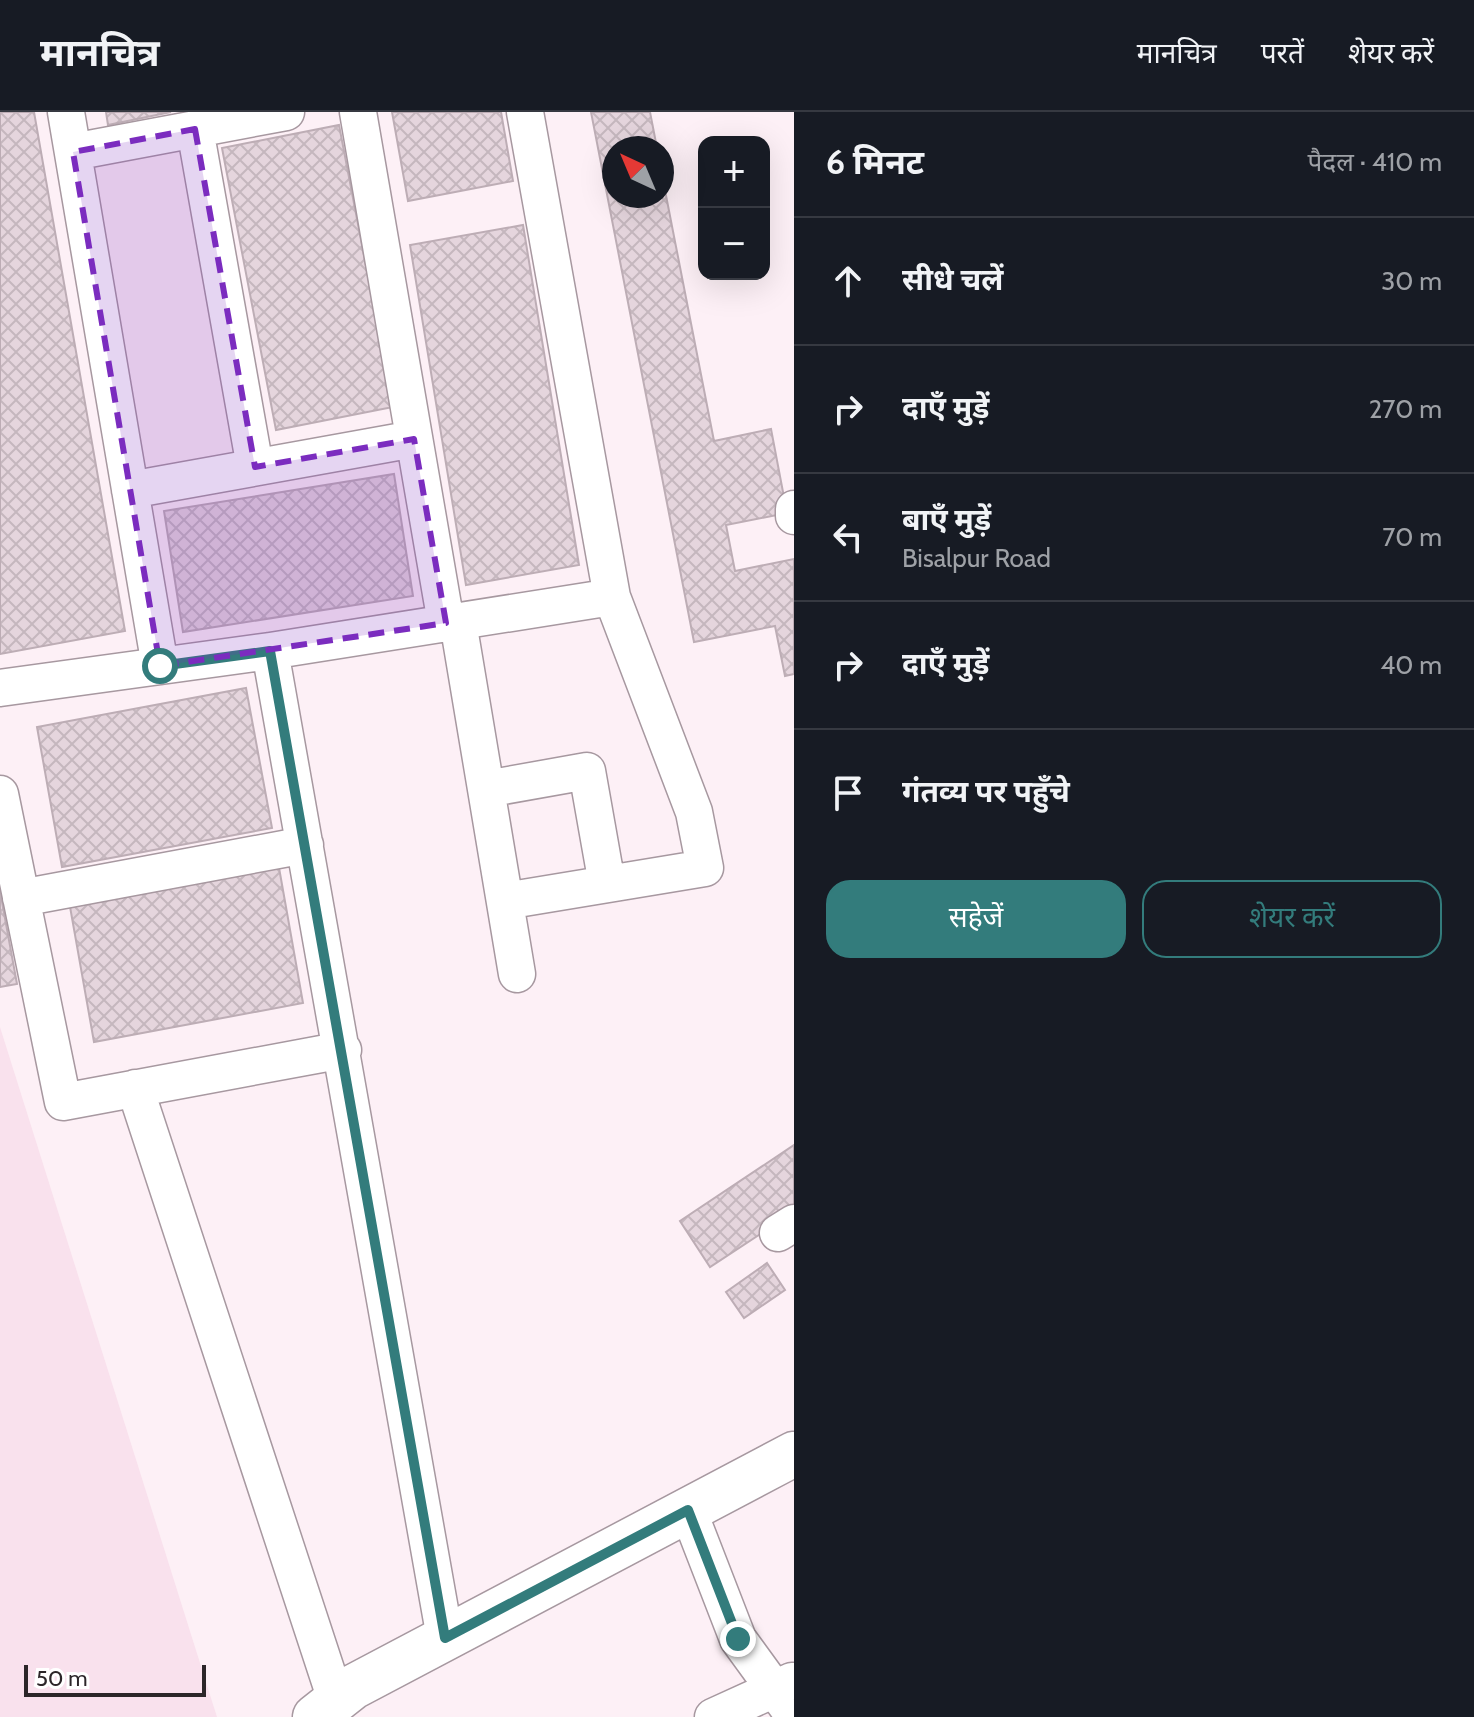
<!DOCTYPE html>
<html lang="hi">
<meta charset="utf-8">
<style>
:root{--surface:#171b24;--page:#20242c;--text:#f1f3f6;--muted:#9ea1a6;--line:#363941;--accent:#337c7c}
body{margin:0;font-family:Cabin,"Noto Sans Devanagari",sans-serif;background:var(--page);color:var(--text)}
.controls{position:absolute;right:24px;top:24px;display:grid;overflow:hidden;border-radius:16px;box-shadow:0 8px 32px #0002}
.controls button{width:72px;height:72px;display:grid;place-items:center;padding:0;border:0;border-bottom:2px solid var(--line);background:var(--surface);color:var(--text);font:40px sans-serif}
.compass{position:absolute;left:602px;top:24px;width:72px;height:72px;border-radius:50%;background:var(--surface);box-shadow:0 8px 32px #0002;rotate:316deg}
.scale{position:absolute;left:24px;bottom:20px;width:182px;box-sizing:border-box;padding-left:8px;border:4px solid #2c2629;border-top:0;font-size:22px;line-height:28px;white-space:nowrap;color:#2c2629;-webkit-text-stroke:6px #fff;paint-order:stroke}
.stop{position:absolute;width:24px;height:24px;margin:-18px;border:6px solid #337c7c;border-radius:50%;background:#fff}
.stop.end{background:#337c7c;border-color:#fff;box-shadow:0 2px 8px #0008}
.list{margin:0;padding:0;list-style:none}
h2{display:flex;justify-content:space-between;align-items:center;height:104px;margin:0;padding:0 32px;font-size:34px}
h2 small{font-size:26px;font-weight:400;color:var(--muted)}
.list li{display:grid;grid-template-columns:52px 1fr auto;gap:24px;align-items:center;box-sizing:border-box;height:128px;padding:0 32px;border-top:2px solid var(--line)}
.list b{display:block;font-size:30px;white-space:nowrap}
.list p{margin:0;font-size:26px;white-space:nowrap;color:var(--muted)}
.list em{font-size:26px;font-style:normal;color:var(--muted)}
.actions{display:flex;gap:16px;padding:24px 32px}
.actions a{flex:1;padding:18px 0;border:2px solid var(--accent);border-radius:24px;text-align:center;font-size:28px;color:var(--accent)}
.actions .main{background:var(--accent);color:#fff}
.icon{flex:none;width:44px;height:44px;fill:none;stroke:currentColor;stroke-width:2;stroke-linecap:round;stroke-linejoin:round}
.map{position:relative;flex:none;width:794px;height:1605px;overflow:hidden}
header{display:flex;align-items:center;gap:48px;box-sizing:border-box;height:112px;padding:0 40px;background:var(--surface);border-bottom:2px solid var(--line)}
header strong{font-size:38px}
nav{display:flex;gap:44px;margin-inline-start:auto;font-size:28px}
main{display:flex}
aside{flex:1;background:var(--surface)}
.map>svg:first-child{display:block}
.built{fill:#f9e1ed}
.building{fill:url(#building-cross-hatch);stroke:#bdadb5;stroke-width:2}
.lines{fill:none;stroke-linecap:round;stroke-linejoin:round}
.minor-casing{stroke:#a798a0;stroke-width:39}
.major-casing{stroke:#a798a0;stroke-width:47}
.minor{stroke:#fff;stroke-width:36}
.major{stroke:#fff;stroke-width:44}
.route{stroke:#337c7c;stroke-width:10}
.marked{fill:#7b2cbf;fill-opacity:0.2;stroke:#7b2cbf;stroke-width:6;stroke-dasharray:16 10;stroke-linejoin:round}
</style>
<header>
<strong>मानचित्र</strong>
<nav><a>मानचित्र</a><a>परतें</a><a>शेयर करें</a></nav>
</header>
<main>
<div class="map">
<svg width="794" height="1605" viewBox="0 0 794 1605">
<defs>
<pattern id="building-cross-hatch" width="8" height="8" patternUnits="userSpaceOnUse" patternTransform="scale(2)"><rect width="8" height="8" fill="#e5d5dd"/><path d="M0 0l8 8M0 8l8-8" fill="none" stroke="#c5b7be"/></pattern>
</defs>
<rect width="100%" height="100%" fill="#fdf0f6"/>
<path class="built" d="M0,915L217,1605H0Z"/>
<path class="building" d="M0,0H34L125,519L0,542Z
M106,0H171L108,13Z
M392,0H501L513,69L408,89Z
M591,0H650L657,36H614V84H662V63L714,329L771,317L787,401L726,413L735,459L794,447V562L785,564L775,514L694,530Z
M339,13L393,295L276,318L222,36Z
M523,113L579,453L466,473L410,133Z
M394,362L413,484L183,520L164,399Z
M246,576L272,716L62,755L37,615Z
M278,750L303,891L94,930L69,789Z
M0,779L17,872L0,875Z
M794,1033V1100L710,1155L680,1109Z
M767,1151L785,1178L744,1206L726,1180Z"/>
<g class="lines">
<defs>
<path id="minor" d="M66,0L160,554
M358,0L446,511
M195,17L255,355
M73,40L286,0
M130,378L414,327
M794,397V404
M458,510L517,862
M270,539L445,1526
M0,576L270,539L612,485L525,0
M486,677L587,659L607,772
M0,682L63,990L343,938
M21,786L305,733
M505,789L705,756L694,700L612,485
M135,976L336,1588
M778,1121L794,1111
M688,1398L738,1527L794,1604
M713,1605L792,1569"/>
<path id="major" d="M315,1605L353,1575L794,1342"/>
</defs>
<use href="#minor" class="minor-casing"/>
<use href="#major" class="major-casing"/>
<use href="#minor" class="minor"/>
<use href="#major" class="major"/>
</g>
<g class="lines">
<path class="route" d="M160,554L270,539L445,1526L688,1398L738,1527"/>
</g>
<path class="marked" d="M195,17L255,355L414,327L446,511L160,554L73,40Z"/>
</svg>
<div class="controls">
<button>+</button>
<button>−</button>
</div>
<svg class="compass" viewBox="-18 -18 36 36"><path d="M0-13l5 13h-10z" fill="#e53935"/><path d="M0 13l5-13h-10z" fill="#9ea1a6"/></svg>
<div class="scale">50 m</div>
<div class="stop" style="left:160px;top:554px"></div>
<div class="stop end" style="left:738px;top:1527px"></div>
</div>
<aside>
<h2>6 मिनट<small>पैदल · 410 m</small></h2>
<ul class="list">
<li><svg class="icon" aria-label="ahead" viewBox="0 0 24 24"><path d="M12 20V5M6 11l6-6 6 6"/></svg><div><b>सीधे चलें</b></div><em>30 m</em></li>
<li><svg class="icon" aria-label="right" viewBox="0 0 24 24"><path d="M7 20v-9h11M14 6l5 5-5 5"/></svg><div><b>दाएँ मुड़ें</b></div><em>270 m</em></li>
<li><svg class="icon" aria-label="left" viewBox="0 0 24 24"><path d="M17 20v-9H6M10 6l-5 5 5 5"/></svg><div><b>बाएँ मुड़ें</b><p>Bisalpur Road</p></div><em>70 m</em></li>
<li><svg class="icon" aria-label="right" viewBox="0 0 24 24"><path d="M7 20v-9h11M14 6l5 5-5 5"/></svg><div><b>दाएँ मुड़ें</b></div><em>40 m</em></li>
<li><svg class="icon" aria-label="arrive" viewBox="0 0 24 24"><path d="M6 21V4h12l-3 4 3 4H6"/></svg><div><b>गंतव्य पर पहुँचे</b></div></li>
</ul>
<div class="actions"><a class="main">सहेजें</a><a>शेयर करें</a></div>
</aside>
</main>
